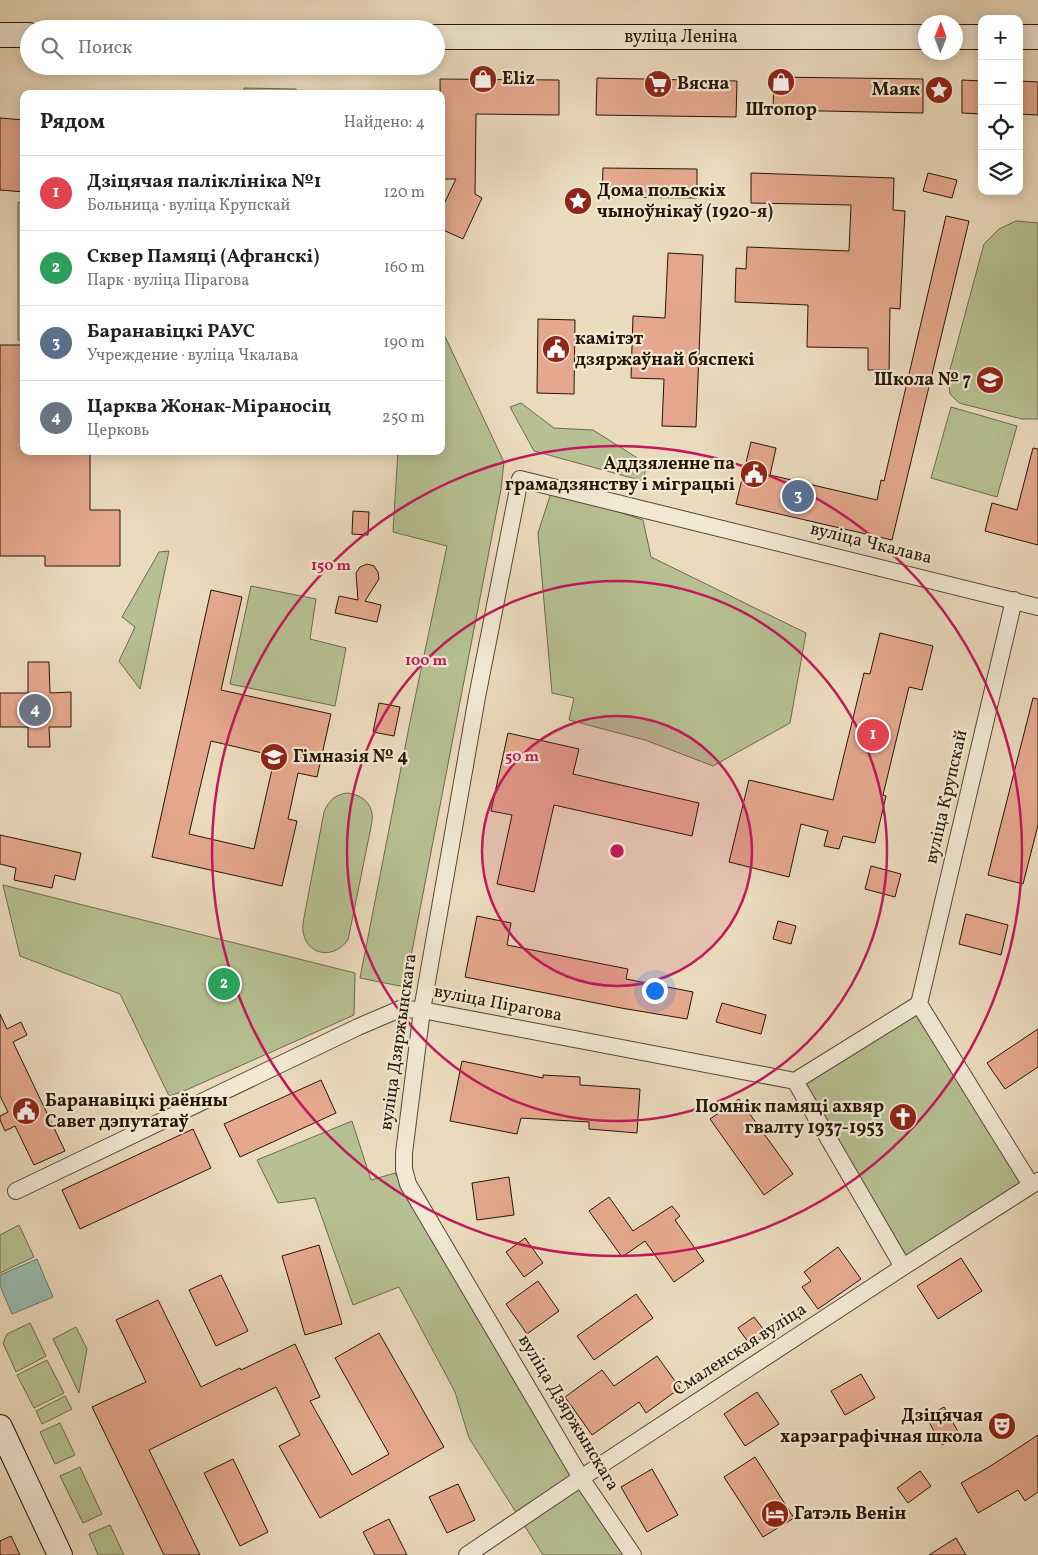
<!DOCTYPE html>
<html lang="ru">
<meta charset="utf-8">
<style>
:root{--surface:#fff;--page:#f6f6f6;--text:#222;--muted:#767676;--line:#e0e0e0;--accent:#b45309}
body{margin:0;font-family:Vollkorn,serif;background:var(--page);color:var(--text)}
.controls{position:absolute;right:15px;top:15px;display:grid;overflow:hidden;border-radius:10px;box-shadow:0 2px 12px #0003}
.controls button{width:45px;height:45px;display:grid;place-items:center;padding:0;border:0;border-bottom:1px solid var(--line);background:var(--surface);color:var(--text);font:25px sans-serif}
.compass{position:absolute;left:918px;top:15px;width:45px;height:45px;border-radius:50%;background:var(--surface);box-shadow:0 2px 12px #0003;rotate:1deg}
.you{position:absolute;left:654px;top:990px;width:18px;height:18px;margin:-12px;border:4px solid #fff;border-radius:50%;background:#1a73e8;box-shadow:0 0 0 8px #1a73e833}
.badge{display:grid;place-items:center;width:32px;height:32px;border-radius:50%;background:var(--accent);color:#fff;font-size:16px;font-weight:700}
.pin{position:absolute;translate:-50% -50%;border:2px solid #fff;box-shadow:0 1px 5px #0006}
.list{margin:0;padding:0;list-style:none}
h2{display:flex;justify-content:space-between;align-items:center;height:65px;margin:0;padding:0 20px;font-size:21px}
h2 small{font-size:16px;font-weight:400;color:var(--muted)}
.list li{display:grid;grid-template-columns:32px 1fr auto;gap:15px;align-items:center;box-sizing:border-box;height:75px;padding:0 20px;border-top:1px solid var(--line)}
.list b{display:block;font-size:19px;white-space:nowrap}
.list p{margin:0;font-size:16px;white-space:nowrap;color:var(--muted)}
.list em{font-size:16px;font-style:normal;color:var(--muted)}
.icon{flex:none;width:28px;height:28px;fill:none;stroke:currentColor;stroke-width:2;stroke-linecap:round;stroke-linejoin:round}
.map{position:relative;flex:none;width:1038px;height:1555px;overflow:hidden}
.search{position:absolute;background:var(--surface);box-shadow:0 2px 12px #0003;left:20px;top:20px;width:425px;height:55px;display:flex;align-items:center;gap:12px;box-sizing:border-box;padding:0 18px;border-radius:28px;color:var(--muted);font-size:19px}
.panel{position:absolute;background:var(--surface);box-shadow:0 2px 12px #0003;left:20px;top:90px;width:425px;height:365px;border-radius:10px}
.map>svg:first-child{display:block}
.green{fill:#b6c092;stroke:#6e6a4c}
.water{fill:#98bbaf;stroke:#6a796c}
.building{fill:#e5a88e;stroke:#261507;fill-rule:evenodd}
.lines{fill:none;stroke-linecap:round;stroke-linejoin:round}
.minor-casing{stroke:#574634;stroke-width:18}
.secondary-casing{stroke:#261507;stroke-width:26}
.minor{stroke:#f2e8d4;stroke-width:16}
.secondary{stroke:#f2e8d4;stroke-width:24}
.ring{fill:none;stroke:#c2185b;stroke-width:2.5}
.labels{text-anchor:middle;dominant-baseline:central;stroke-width:4.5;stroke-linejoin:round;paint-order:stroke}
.street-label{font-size:18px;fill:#261507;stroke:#f2e8d4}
.poi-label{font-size:18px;font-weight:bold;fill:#261507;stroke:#f2e8d4;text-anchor:start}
.centre{fill:#c2185b;stroke:#f2e8d4;stroke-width:2.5}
.ring-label{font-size:15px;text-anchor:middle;font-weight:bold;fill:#c2185b;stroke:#f2e8d4;stroke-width:4.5;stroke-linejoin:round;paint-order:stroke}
</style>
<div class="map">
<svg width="1038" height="1555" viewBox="0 0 1038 1555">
<rect width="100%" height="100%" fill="#ebdbbd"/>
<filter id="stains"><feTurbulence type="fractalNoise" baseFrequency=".004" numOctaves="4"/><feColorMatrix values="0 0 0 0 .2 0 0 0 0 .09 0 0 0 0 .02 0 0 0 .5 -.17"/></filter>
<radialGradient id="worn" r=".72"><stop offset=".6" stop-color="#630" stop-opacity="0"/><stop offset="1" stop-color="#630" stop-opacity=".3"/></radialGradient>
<path class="green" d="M244,88L296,89V94H244Z
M358,91H424V94H358Z
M18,202L24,203V340H18Z
M1016,221L1038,223V419H1022L959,403L950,394L948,377L984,244L999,229Z
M441,328L504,462L501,489L405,987L360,978L410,722L447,546L393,532L398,451H441Z
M521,403L554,428L593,430L647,464L643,481L534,451L510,407Z
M951,407L1017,426L997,497L931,478Z
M552,490L643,520L651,557L806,633L790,723L713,766L645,740L569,720L574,698L552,693L538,533Z
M169,551L140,689L119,661L135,627L122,617L159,552Z
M251,586L316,599L310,639L346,648L335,706L230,684Z
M347,793C364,795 374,805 372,822L348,940C331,963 300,953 303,923L324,812C329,800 335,795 347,793Z
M3,885L355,973L354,1015L184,1091L169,1096L120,994L20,956Z
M918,1010L1027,1184L904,1261L799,1082Z
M352,1121L371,1180L395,1173L569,1471L623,1555H543L469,1438L455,1392L399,1287L353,1305L315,1198L278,1203L257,1160Z
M19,1225L34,1257L0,1273V1235Z
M30,1323L46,1356L16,1372L3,1343L7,1334Z
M76,1327L87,1349L79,1393L53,1339Z
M47,1360L64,1393L34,1408L17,1375Z
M65,1396L72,1409L42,1424L36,1411Z
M60,1423L75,1455L55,1464L40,1432Z
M80,1467L102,1514L83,1523L60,1476Z
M110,1525L124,1555H98L89,1534Z"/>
<path class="water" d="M37,1259L53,1297L12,1314L0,1286V1275Z"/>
<path class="building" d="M774,77L923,79V113L773,110Z
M597,78L737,81L736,117L596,115Z
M440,79L559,80V115L476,114L475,194L482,198L463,239L441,229V210L456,179H441Z
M962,80L982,81V114L962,113Z
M1019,81L1038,82V115L1019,114Z
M0,118L24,120V192L0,190Z
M603,168L697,169V198L602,197Z
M751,173L894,178L893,210L905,211L900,309L890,308L889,370H868V348L807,347L808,305L735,302L736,268L746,269L747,247L849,251L851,205L751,203Z
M928,173L957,180L952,198L923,191Z
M946,216L969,221L892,540L736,504L751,442L776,448L770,475L877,500L881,480L884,481Z
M668,253L703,255L696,427L662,426L664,379L631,378L633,316L665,318Z
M538,319L575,320L574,394L537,393Z
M0,345H23L24,451H90V510H120V566H45V556H0Z
M1033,448L1038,449V545L985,531L992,503L1017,510Z
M353,511L369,512L368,535L352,534Z
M367,564L374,566L378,572L379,579L365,601L381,605L377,622L335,613L339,596L358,600L356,573L360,567Z
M211,590L242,597L221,690L331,714L317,777L298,773L288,819L297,821L282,886L152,857ZM211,741L275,756L254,849L189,834Z
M880,633L933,646L922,690L909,687L883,795L886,796L875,843L843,836L839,849L824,846L828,831L801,824L789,877L729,862L749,780L833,800L864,673L870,674Z
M28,662H49L50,693L71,692V727H49L50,747H28V727H0V693H28Z
M1033,698L1038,699V825L1023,884L988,875Z
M379,703L400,707L394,736L373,732Z
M508,733L579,749L573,774L699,803L692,836L554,805L534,892L497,884L512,815L491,811Z
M0,835L81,853L75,880L55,875L52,888L14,880L16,868L0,864Z
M871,866L901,874L895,897L865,889Z
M966,914L1008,925L1001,955L959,944Z
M477,916L511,923L507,945L628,969L626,979L693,992L687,1019L621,1008L465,977Z
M778,921L796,926L791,944L773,939Z
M722,1003L766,1015L761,1034L716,1022Z
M0,1014L7,1029L21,1022L27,1035L13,1042L65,1151L34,1165L15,1126L5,1131L0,1120V1116L8,1112L0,1096Z
M1038,1029V1067L1005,1089L987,1063Z
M462,1061L543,1078V1075L580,1077V1085L640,1089L637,1133L589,1129V1122L521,1118L517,1134L450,1121Z
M321,1080L336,1113L240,1157L224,1124Z
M739,1099L793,1174L764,1195L710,1119Z
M193,1129L211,1168L80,1229L62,1190Z
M509,1177L514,1215L477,1220L472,1183Z
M609,1197L633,1231L672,1206L680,1216L675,1220L704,1261L674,1282L645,1241L622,1257L589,1211Z
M525,1238L543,1263L524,1277L506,1252Z
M319,1245L342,1324L305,1335L282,1256Z
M838,1247L861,1279L818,1309L802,1287L811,1281L804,1272Z
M961,1258L982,1291L938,1319L917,1286Z
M221,1275L248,1331L216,1346L189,1290Z
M538,1281L559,1311L527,1334L506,1304Z
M636,1294L653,1318L594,1360L577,1336Z
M158,1300L201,1387L240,1368L241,1370L295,1344L320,1397L310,1401L352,1475L389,1454L335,1358L379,1333L444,1447L320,1518L279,1446L300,1435L276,1387L149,1450L200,1555H164L92,1407L146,1382L116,1320Z
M754,1317L767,1334L751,1346L738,1328Z
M657,1356L680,1388L646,1413L639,1402L592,1435L565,1397L602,1370L614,1386Z
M861,1374L875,1398L845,1415L831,1391Z
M757,1392L779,1424L745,1446L724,1414Z
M944,1407L960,1435L942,1445L926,1417Z
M1038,1435V1492L1025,1501L1018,1490L978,1513L961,1483L989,1467Z
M755,1457L794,1518L763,1537L724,1477Z
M233,1459L268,1532L240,1546L204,1473Z
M652,1469L678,1515L647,1532L621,1487Z
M920,1471L931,1486L908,1503L897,1488Z
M458,1484L475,1520L447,1533L429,1497Z
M389,1519L407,1555H375L363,1532Z
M11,1536L20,1555H0V1541Z
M956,1538L966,1555H929Z"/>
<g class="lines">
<defs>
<path id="minor" d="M919,1004L1031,1185
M795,1081L919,1004L1014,600
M16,1191L358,1027L400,1009L422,1010L795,1081L903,1267
M467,1555L581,1478L903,1267L1038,1181
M633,1555L581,1478L408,1184L404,1169V1153L422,1010L477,697L520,479L1038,607"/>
<g id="secondary">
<path d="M0,35H29"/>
<path id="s1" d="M436,37H926"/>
<path d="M956,37H982"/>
<path d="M1019,37H1038"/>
<path d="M0,1427L60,1555"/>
</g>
</defs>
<use href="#minor" class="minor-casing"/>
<use href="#secondary" class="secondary-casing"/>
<use href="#minor" class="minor"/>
<use href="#secondary" class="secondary"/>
</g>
<circle cx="617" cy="851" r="135" fill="#c2185b" fill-opacity=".12"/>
<g class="ring">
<circle cx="617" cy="851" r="135"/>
<circle cx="617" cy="851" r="270"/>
<circle cx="617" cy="851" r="405"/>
</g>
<defs>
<symbol id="shop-disc" viewBox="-11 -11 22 22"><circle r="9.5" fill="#8f2418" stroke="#f2e8d4"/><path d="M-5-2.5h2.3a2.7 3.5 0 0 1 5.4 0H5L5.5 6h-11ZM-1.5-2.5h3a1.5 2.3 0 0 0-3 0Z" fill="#fff"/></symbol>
<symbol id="supermarket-disc" viewBox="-11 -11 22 22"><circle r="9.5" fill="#8f2418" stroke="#f2e8d4"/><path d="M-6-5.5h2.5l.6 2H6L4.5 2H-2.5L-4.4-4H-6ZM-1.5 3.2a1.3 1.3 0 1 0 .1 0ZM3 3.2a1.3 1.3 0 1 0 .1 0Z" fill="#fff"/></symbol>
<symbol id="sight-disc" viewBox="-11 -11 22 22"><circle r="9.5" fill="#8f2418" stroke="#f2e8d4"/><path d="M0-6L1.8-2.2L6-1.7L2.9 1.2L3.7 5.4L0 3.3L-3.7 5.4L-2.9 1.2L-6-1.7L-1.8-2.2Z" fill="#fff"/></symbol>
<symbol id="civic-disc" viewBox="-11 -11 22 22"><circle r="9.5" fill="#8f2418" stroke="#f2e8d4"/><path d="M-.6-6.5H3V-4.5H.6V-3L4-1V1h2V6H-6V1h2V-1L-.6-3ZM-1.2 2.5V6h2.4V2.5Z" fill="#fff"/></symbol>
<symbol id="school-disc" viewBox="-11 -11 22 22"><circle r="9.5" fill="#8f2418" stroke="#f2e8d4"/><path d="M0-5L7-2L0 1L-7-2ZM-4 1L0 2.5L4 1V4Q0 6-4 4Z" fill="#fff"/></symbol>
<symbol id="church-disc" viewBox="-11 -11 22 22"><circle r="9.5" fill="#8f2418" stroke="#f2e8d4"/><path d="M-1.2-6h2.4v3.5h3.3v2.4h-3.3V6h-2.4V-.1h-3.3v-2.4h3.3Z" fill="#fff"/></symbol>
<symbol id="theatre-disc" viewBox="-11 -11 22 22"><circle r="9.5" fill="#8f2418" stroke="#f2e8d4"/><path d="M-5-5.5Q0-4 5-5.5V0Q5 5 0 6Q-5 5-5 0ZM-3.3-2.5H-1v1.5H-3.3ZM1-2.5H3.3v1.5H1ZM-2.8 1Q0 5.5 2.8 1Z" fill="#fff"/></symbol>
<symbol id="hotel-disc" viewBox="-11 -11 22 22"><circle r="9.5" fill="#8f2418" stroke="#f2e8d4"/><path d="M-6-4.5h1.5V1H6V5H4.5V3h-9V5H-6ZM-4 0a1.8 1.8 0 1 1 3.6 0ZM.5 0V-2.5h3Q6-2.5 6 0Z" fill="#fff"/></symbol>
</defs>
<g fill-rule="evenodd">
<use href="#shop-disc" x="467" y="63" width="32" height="32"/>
<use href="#shop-disc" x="765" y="66" width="32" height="32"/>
<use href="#supermarket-disc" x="642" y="68" width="32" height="32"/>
<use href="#sight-disc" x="923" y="74" width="32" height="32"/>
<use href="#sight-disc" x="562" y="185" width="32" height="32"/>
<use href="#civic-disc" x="540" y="333" width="32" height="32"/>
<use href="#school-disc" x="974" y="364" width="32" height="32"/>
<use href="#civic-disc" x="738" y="458" width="32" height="32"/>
<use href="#school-disc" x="258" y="741" width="32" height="32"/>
<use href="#civic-disc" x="10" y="1095" width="32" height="32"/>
<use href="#church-disc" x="887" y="1101" width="32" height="32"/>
<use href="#theatre-disc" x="986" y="1410" width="32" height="32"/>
<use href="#hotel-disc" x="759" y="1498" width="32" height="32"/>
</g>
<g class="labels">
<g class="street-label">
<text stroke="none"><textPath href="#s1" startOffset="245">вуліца Леніна</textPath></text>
<text transform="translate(871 544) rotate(14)">вуліца Чкалава</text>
<text transform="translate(947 797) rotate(-77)">вуліца Крупскай</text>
<text transform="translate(498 1004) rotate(11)">вуліца Пірагова</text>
<text transform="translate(399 1042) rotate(-82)">вуліца Дзяржынскага</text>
<text transform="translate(740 1350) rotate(-33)">Смаленская вуліца</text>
<text transform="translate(568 1413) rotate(59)">вуліца Дзяржынскага</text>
</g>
<g class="poi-label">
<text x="502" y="79">Eliz</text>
<text x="677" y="84">Вясна</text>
<text x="920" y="90" text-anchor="end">Маяк</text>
<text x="781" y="110" text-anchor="middle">Штопор</text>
<text x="597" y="191">Дома польскіх<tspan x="597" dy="21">чыноўнікаў (1920-я)</tspan></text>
<text x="575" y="339">камітэт<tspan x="575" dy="21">дзяржаўнай бяспекі</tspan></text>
<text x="971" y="380" text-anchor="end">Школа № 7</text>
<text x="735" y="464" text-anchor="end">Аддзяленне па<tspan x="735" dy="21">грамадзянству і міграцыі</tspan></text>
<text x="293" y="757">Гімназія № 4</text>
<text x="45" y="1101">Баранавіцкі раённы<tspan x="45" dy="21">Савет дэпутатаў</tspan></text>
<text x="884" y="1107" text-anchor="end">Помнік памяці ахвяр<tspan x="884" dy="21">гвалту 1937-1953</tspan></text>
<text x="983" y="1416" text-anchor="end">Дзіцячая<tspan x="983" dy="21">харэаграфічная школа</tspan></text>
<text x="794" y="1514">Гатэль Венін</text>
</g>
</g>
<circle cx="617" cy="851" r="8" class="centre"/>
<g class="ring-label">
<text x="331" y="570">150 m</text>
<text x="426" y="665">100 m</text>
<text x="522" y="761">50 m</text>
</g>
<rect width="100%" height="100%" filter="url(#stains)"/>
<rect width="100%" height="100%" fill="url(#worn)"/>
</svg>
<div class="controls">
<button>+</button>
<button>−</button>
<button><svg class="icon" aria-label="locate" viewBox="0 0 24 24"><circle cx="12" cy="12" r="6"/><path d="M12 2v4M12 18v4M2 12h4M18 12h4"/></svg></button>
<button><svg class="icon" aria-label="layers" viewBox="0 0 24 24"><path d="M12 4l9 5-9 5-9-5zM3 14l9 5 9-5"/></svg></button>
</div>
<svg class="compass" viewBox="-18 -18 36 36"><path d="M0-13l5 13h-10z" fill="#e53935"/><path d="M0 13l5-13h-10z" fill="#767676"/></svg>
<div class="you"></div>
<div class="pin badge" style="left:873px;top:735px;background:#e0444e">1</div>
<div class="pin badge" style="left:224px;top:984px;background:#2e9e5b">2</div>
<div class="pin badge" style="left:798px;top:496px;background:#5c6f8a">3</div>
<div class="pin badge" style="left:35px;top:710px;background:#6b7280">4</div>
<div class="search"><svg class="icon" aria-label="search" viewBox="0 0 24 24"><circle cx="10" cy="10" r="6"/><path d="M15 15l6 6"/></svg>Поиск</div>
<section class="panel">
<h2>Рядом<small>Найдено: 4</small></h2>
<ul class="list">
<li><span class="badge" style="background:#e0444e">1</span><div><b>Дзіцячая паліклініка №1</b><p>Больница · вуліца Крупскай</p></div><em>120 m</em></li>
<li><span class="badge" style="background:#2e9e5b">2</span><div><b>Сквер Памяці (Афганскі)</b><p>Парк · вуліца Пірагова</p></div><em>160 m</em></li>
<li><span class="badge" style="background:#5c6f8a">3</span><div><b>Баранавіцкі РАУС</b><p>Учреждение · вуліца Чкалава</p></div><em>190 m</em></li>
<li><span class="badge" style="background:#6b7280">4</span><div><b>Царква Жонак-Міраносіц</b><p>Церковь</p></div><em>250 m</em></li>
</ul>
</section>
</div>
